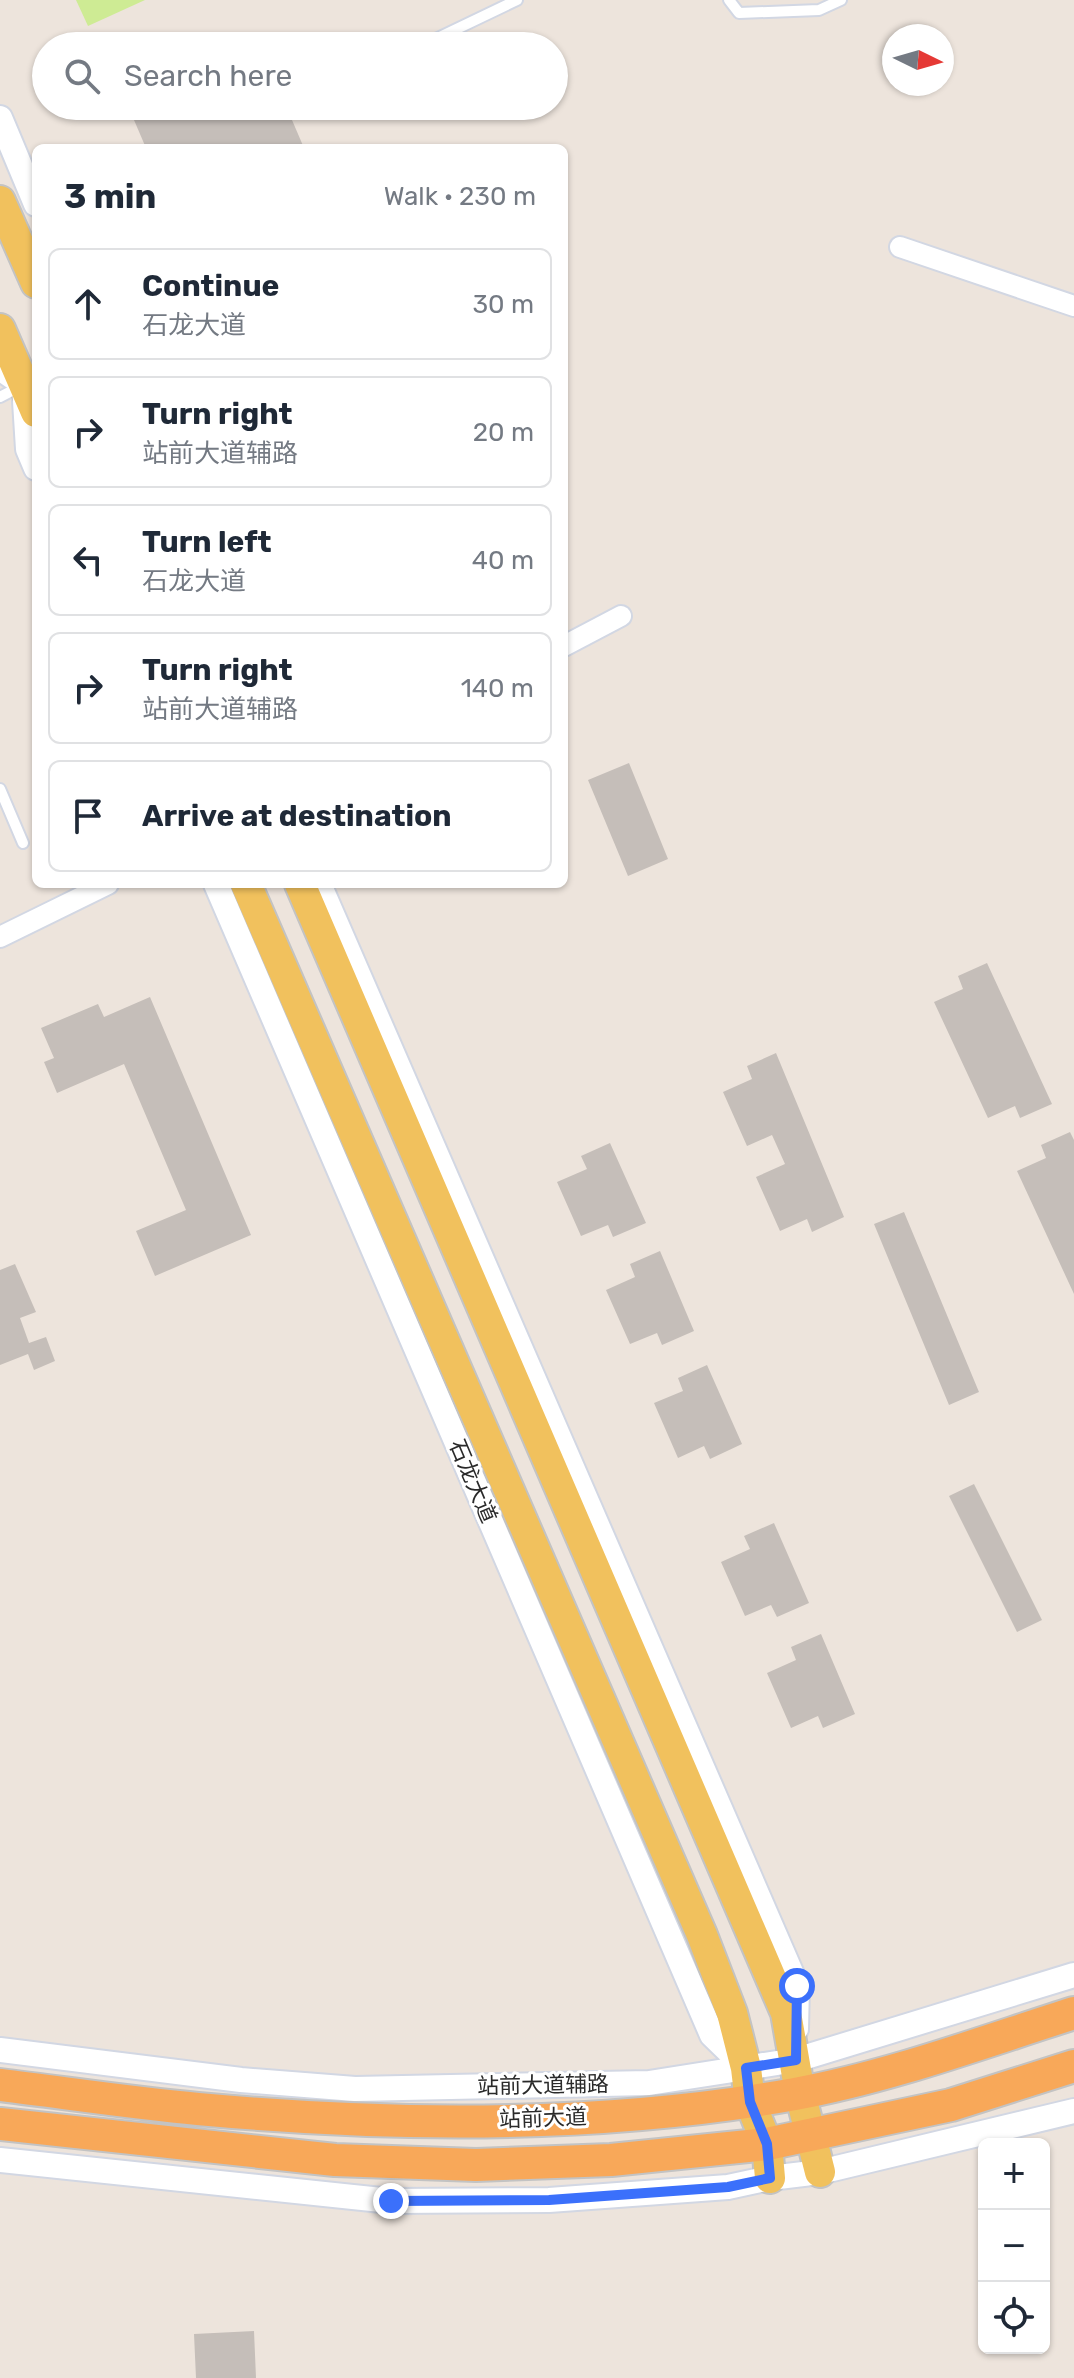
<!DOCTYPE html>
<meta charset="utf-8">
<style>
:root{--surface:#fff;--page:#f6f6f7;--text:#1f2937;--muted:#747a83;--line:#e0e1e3}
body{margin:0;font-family:Rubik,"Noto Sans SC",sans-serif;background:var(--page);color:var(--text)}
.controls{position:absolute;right:24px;bottom:24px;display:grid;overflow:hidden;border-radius:12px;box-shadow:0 2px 6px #0004}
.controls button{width:72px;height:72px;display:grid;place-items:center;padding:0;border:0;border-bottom:2px solid var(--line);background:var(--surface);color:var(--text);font:40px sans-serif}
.compass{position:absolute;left:882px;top:24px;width:72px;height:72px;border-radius:50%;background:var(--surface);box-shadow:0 2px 6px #0004;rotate:95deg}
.stop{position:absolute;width:24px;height:24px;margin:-18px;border:6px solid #3b70fb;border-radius:50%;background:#fff}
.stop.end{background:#3b70fb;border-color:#fff;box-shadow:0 2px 8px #0008}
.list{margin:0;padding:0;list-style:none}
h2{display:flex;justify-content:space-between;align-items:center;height:104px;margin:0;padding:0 32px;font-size:34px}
h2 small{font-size:26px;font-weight:400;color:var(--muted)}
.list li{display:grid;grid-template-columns:52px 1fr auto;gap:24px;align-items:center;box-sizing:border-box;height:112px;margin:0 16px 16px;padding:0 16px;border:2px solid var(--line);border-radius:12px}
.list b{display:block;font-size:30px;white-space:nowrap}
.list p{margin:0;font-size:26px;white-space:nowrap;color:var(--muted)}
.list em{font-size:26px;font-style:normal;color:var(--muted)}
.icon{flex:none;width:44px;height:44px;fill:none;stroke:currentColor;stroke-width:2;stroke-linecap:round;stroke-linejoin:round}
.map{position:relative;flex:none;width:1074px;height:2378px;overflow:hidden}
.search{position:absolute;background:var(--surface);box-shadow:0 2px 6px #0004;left:32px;top:32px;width:536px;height:88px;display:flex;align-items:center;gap:20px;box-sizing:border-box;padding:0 28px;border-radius:44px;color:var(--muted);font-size:30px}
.panel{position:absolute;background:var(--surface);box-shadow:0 2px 6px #0004;left:32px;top:144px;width:536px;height:744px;border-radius:12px}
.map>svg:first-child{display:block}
.pitch{fill:#ceeb94}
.building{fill:#c5beb9}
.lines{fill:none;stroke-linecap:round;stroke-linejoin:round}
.service-casing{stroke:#d2d7e3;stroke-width:14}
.minor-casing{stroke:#d2d7e3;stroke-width:24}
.tertiary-casing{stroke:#d2d7e3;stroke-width:28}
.primary-casing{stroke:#c3c3c3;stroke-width:34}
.trunk-casing{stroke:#c3c3c3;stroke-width:36}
.service{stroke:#fff;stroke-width:10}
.minor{stroke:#fff;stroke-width:20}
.tertiary{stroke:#fff;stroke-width:24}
.primary{stroke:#f1c15d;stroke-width:30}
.trunk{stroke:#f8a859;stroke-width:32}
.route{stroke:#3b70fb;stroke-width:10}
.labels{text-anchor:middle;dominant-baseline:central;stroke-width:6;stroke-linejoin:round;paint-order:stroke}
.street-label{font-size:22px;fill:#2a2a2a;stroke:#fff}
</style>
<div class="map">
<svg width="1074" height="2378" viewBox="0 0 1074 2378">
<rect width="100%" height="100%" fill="#ede4dc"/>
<path class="pitch" d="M76,0H145L88,26Z"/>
<path class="building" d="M128,106H286L304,148H146Z
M629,763L668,859L628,876L588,780Z
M987,963L1052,1104L1020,1118L1015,1106L988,1118L934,1002L963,989L958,976Z
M150,997L251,1235L155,1276L136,1231L186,1210L124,1064L57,1093L44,1062L54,1058L41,1028L98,1004L104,1017Z
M776,1053L844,1217L812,1232L807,1219L780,1231L756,1177L785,1164L772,1135L747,1146L723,1092L752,1079L747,1066Z
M1070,1132L1074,1140V1294L1017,1171L1046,1158L1041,1145Z
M610,1143L646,1223L613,1237L608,1225L581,1236L557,1182L587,1169L581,1156Z
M904,1212L979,1392L949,1405L874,1224Z
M660,1251L694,1331L662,1345L657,1333L630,1344L606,1290L635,1277L630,1264Z
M15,1264L36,1312L20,1318L29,1343L46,1337L55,1361L34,1370L28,1354L0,1365V1270Z
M707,1365L742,1444L710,1459L704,1446L678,1458L654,1403L683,1391L678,1378Z
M974,1484L1042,1620L1017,1632L949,1496Z
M774,1523L809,1603L777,1617L771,1605L745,1616L721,1562L750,1549L744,1536Z
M821,1634L855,1714L823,1728L818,1716L791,1728L767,1673L796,1660L791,1647Z
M254,2331L256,2378H196L194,2334Z"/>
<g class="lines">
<defs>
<path id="service" d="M729,0L739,13L819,10L841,0
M421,46L517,0
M0,397L23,385
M0,789L23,843"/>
<path id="minor" d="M900,247L1074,306
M564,646L621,616
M0,937L108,884"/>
<path id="tertiary" d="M0,118L36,204
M0,368L24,385L28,449L36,468
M216,884L712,2035L746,2068
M319,884L797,1986L796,2029
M0,2050L241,2080L355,2089L649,2083L796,2060L1074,1975
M0,2160L391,2201L549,2200L728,2187L770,2178L820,2172L1074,2111"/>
<path id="primary" d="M0,201L36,283
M0,329L36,412
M246,884L702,1935L732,2013L746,2068L750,2102L767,2144L770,2178
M300,884L786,2013L800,2093L820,2172"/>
<path id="trunk" d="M0,2085C66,2093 132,2103 198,2109C396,2127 600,2129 795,2094C889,2077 983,2042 1074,2013
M0,2124L335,2160L476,2165L611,2160L767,2144L951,2105L1074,2066"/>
</defs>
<use href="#service" class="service-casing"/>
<use href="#minor" class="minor-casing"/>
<use href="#tertiary" class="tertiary-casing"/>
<use href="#primary" class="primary-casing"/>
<use href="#trunk" class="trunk-casing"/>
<use href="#service" class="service"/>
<use href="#minor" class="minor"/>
<use href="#tertiary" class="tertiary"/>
<use href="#primary" class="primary"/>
<use href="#trunk" class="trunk"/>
</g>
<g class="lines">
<path class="route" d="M391,2201L549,2200L728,2187L770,2178L767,2144L750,2102L746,2068L796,2060L797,1986"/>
</g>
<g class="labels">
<g class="street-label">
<text transform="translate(473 1481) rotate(67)">石龙大道</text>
<text transform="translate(543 2085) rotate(-1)">站前大道辅路</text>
<text transform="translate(543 2118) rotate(-2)">站前大道</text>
</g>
</g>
</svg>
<div class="controls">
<button>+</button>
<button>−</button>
<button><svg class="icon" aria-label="locate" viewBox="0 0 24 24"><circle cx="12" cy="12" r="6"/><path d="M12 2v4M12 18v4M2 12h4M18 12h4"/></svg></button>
</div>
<svg class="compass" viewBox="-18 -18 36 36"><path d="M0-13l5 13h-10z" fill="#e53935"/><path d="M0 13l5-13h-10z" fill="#747a83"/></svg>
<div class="stop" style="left:797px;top:1986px"></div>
<div class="stop end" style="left:391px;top:2201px"></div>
<div class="search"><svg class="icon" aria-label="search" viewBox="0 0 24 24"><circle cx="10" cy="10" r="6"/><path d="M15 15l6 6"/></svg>Search here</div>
<section class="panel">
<h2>3 min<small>Walk · 230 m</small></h2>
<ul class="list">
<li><svg class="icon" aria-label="ahead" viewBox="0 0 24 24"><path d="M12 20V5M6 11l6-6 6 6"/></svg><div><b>Continue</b><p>石龙大道</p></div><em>30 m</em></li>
<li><svg class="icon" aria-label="right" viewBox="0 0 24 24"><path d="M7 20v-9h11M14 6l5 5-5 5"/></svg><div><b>Turn right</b><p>站前大道辅路</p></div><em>20 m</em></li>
<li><svg class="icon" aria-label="left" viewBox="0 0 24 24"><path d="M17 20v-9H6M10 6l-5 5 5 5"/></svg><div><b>Turn left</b><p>石龙大道</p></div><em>40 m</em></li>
<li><svg class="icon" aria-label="right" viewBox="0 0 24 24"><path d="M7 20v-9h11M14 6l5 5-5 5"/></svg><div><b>Turn right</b><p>站前大道辅路</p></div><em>140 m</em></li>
<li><svg class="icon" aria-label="arrive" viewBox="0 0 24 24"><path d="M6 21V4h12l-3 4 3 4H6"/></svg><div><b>Arrive at destination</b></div></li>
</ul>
</section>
</div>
